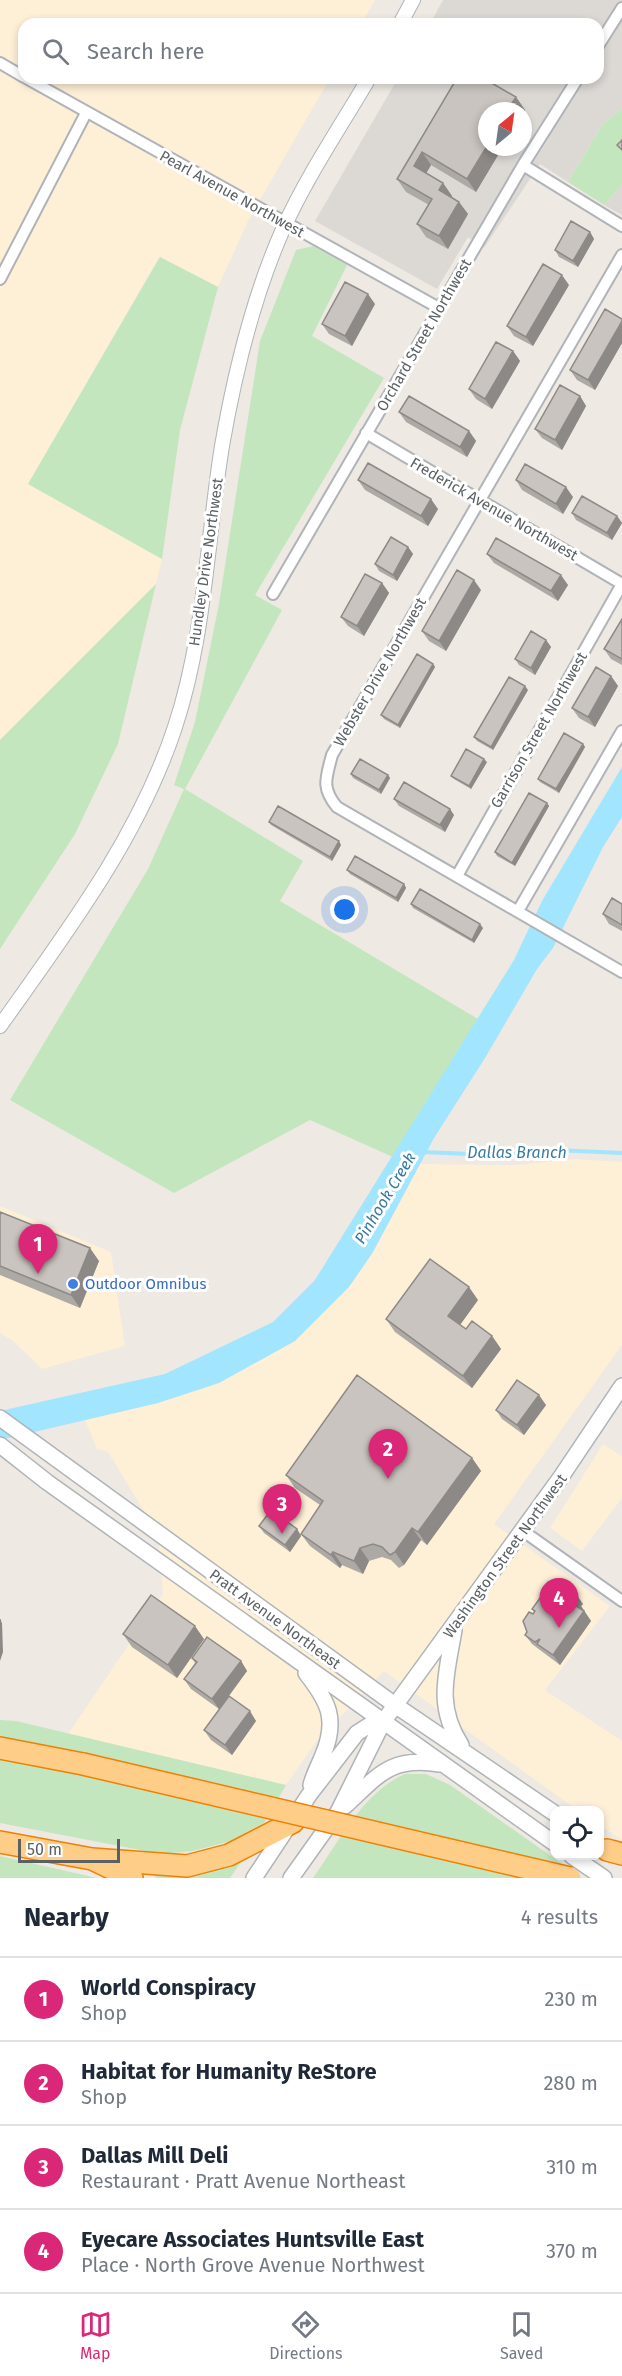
<!DOCTYPE html>
<meta charset="utf-8">
<style>
:root{--surface:#fff;--page:#f2f2f3;--text:#1f2937;--muted:#747a83;--line:#e0e1e3;--accent:#db2777}
body{margin:0;font-family:"Fira Sans",sans-serif;background:var(--page);color:var(--text)}
.controls{position:absolute;right:18px;bottom:18px;display:grid;overflow:hidden;border-radius:12px;box-shadow:0 3px 9px #0003}
.controls button{width:54px;height:54px;display:grid;place-items:center;padding:0;border:0;border-bottom:2px solid var(--line);background:var(--surface);color:var(--text);font:30px sans-serif}
.compass{position:absolute;left:478px;top:102px;width:54px;height:54px;border-radius:50%;background:var(--surface);box-shadow:0 3px 9px #0003;rotate:29deg}
.scale{position:absolute;left:18px;bottom:15px;width:102px;box-sizing:border-box;padding-left:6px;border:3px solid #5b6063;border-top:0;font-size:16px;line-height:21px;white-space:nowrap;color:#5b6063;-webkit-text-stroke:4px #fff;paint-order:stroke}
.you{position:absolute;left:345px;top:910px;width:21px;height:21px;margin:-15px;border:4px solid #fff;border-radius:50%;background:#1a73e8;box-shadow:0 0 0 9px #1a73e833}
.badge{display:grid;place-items:center;width:39px;height:39px;border-radius:50%;background:var(--accent);color:#fff;font-size:20px;font-weight:700}
.pin{position:absolute;translate:-50% -50px;filter:drop-shadow(0 2px 3px #0008)}
.pin::after{content:'';position:absolute;top:32px;width:21px;height:18px;background:inherit;clip-path:polygon(0 0,100% 0,50% 100%)}
.list{margin:0;padding:0;list-style:none}
h2{display:flex;justify-content:space-between;align-items:center;height:78px;margin:0;padding:0 24px;font-size:26px}
h2 small{font-size:20px;font-weight:400;color:var(--muted)}
.list li{display:grid;grid-template-columns:39px 1fr auto;gap:18px;align-items:center;box-sizing:border-box;height:84px;padding:0 24px;border-top:2px solid var(--line)}
.list b{display:block;font-size:22px;white-space:nowrap}
.list p{margin:0;font-size:20px;white-space:nowrap;color:var(--muted)}
.list em{font-size:20px;font-style:normal;color:var(--muted)}
.icon{flex:none;width:33px;height:33px;fill:none;stroke:currentColor;stroke-width:2;stroke-linecap:round;stroke-linejoin:round}
.map{position:relative;flex:none;width:622px;height:1878px;overflow:hidden}
.search{position:absolute;background:var(--surface);box-shadow:0 3px 9px #0003;left:18px;right:18px;top:18px;height:66px;display:flex;align-items:center;gap:15px;box-sizing:border-box;padding:0 21px;border-radius:18px;color:var(--muted);font-size:22px}
.sheet{height:414px;background:var(--surface)}
nav{display:flex;justify-content:space-around;align-items:center;box-sizing:border-box;height:84px;border-top:2px solid var(--line);background:var(--surface);font-size:16px;color:var(--muted)}
nav a{display:grid;justify-items:center;gap:3px}
nav .on{color:var(--accent)}
.map>svg:first-child{display:block}
.commercial{fill:#feefd7}
.industrial{fill:#dcd9d5;fill-rule:evenodd}
.green{fill:#c4e6be}
.water{fill:#a1e5ff}
.lines{fill:none;stroke-linecap:round;stroke-linejoin:round}
.stream{stroke:#a1e5ff;stroke-width:4}
.minor-casing{stroke:#b0b4b8;stroke-width:14}
.tertiary-casing{stroke:#b0b4b8;stroke-width:16}
.secondary-casing{stroke:#afb4b8;stroke-width:18}
.motorway-casing{stroke:#f08000;stroke-width:24}
.minor{stroke:#fff;stroke-width:10}
.tertiary{stroke:#fff;stroke-width:14}
.secondary{stroke:#fff;stroke-width:15}
.motorway{stroke:#fece89;stroke-width:21}
.motorway-bridge-casing{stroke:#f08000;stroke-width:24;stroke-linecap:butt}
.motorway-bridge{stroke:#fece89;stroke-width:21}
.wall{fill:#ada9a4}
.shaded-wall{fill:#8d8986}
.building{fill:#c9c4bf;stroke:#8d8986;stroke-width:1.5}
.shop-dot{fill:#3f7fe0;stroke:#fff;stroke-width:2}
.labels{text-anchor:middle;dominant-baseline:central;stroke-width:6;stroke-linejoin:round;paint-order:stroke}
.street-label{font-size:15px;fill:#5b6063;stroke:#fff}
.shop-label{font-size:15px;fill:#366cbe;stroke:#fff;text-anchor:start}
.water-label{font-size:16px;font-style:italic;fill:#387ba0;stroke:#fff}
</style>
<div class="map">
<svg width="622" height="1878" viewBox="0 0 622 1878">
<rect width="100%" height="100%" fill="#eee9e2"/>
<path class="commercial" d="M0,0H375L361,24H24V78H330L249,219L218,287L159,257L28,484L162,559L156,584L0,740Z
M575,1159L622,1162V1345L494,1524L610,1606L545,1690L622,1741V1840L600,1825V1810H577L384,1671L316,1742L286,1785L68,1734L163,1594L158,1534L108,1452L97,1449L85,1420L158,1403L295,1341L349,1287L373,1252L419,1164L516,1165Z
M0,1206L111,1252L125,1346L42,1369L13,1341L0,1333Z
M603,1444L622,1456V1498L582,1551L550,1528Z"/>
<path class="industrial" d="M443,0H622V109L603,124L568,182L540,164L484,248L468,237L437,289L315,221L398,78H598V24H430ZM487,111H523V147H487Z
M622,185V215L604,205Z"/>
<path class="green" d="M622,109V185L604,205L568,182L603,124Z
M313,246L347,265L312,336L384,378L255,595L282,610L185,789L303,861L280,901L478,1019L393,1157L310,1120L174,1193L10,1100L148,869L184,789L174,785L195,722L219,604L260,341L296,250Z
M160,257L218,287L180,430L162,559L28,484Z
M156,584L118,744L75,834L0,949V740Z
M0,1720L16,1721L286,1785L264,1823L231,1841L193,1851L161,1854L0,1823Z
M405,1774H426L450,1785L582,1878H313C339,1842 363,1792 405,1774Z
M0,1856L97,1878H0Z
M245,1856L230,1878H157L145,1869Z"/>
<path class="water" d="M622,767V817L603,847L553,948L537,969L485,1058L434,1138L373,1252L349,1287L295,1341L219,1383L158,1403L0,1440V1411L165,1374L273,1322L315,1280L514,960L542,901Z"/>
<g class="lines">
<path class="stream" d="M422,1152L494,1155L554,1150L622,1153"/>
<defs>
<path id="minor" d="M598,46L622,8
M0,63L24,77
M26,78L439,308
M523,165L622,226
M622,255L332,755C326,778 321,788 337,807L622,972
M0,279L86,113
M366,433L622,584
M273,594L523,165L578,78
M457,876L622,584
M518,911L622,731
M523,1531L622,1601"/>
<path id="tertiary" d="M400,24L413,0
M0,1026C66,933 139,837 175,727C205,637 207,539 222,446C235,371 253,296 284,227C307,176 341,126 369,78"/>
<path id="secondary" d="M0,1418L395,1705L554,1813
M0,1445L47,1482L554,1843
M454,1630C447,1673 435,1705 461,1745
M306,1673C328,1701 338,1719 323,1755C319,1765 314,1774 311,1785
M345,1806C379,1775 390,1756 440,1764
M572,1856L604,1878
M254,1878L309,1795L357,1733L368,1726L383,1722
M291,1878L338,1812L383,1722L561,1477L622,1386"/>
<path id="motorway" d="M0,1748L83,1764
M0,1842L92,1859L132,1878
M607,1850L622,1854
M92,1859L187,1866L229,1855L293,1822"/>
</defs>
<use href="#minor" class="minor-casing"/>
<use href="#tertiary" class="tertiary-casing"/>
<use href="#secondary" class="secondary-casing"/>
<use href="#motorway" class="motorway-casing"/>
<use href="#minor" class="minor"/>
<use href="#tertiary" class="tertiary"/>
<use href="#secondary" class="secondary"/>
<use href="#motorway" class="motorway"/>
<defs>
<path id="motorway-bridge" d="M83,1764L570,1878"/>
</defs>
<use href="#motorway-bridge" class="motorway-bridge-casing"/>
<use href="#motorway-bridge" class="motorway-bridge"/>
</g>
<path class="wall" d="M457,78L516,97L525,110L523,113V111L476,192L431,165L426,173L443,183L452,196V197L459,202L468,214L448,249L426,237L417,224L429,205L406,192L397,179Z
M590,232L594,239L578,267L559,257L555,250Z
M569,285L533,346L514,336L507,326Z
M375,304L352,346L329,334L322,324Z
M622,319V343L595,390L577,380L570,370Z
M513,351L520,361L492,409L476,399L469,389Z
M580,396L586,406L562,450L542,438L535,429Z
M399,412L469,431L476,441L467,457L406,422Z
M358,480L438,509L428,526L365,490Z
M516,480L573,497L563,514L522,490Z
M572,513L617,516L622,523L612,540L576,520Z
M408,547L413,554L397,581L379,571L375,564Z
M487,554L568,585L558,601L494,563Z
M382,583L389,593L364,636L348,626L341,617Z
M481,590L446,651L429,641L422,631Z
M622,619V665L611,659L604,649Z
M546,640L551,647L535,675L519,665L515,659Z
M433,664L435,667L400,728L384,719L381,715Z
M611,676L618,686L595,727L579,718L572,708Z
M528,690L493,750L477,741L474,737Z
M583,744L585,747L559,793L540,782L538,779Z
M487,762L471,789L454,779L451,776Z
M351,774L388,775L390,778L381,794L353,778Z
M394,799L454,815L445,832L399,806Z
M547,803L549,806L515,866L497,856L495,852Z
M269,822L341,845L332,861L271,825Z
M347,870L404,884L406,888L398,902L350,874Z
M411,904L483,928L474,943L413,908Z
M622,904V931L609,924L603,914Z
M0,1212L99,1261L80,1308L0,1275Z
M478,1300L460,1325L466,1329L492,1336L501,1349L472,1388L395,1332L386,1319Z
M546,1405L524,1435L502,1419L496,1410Z
M472,1458L481,1471L427,1545L421,1540L404,1565L399,1568L391,1560L382,1557L369,1561L363,1574L342,1565L340,1568L310,1546L301,1534L320,1505L295,1488L286,1475Z
M259,1526L297,1529L301,1536L290,1552L264,1533Z
M561,1596L583,1604L581,1606L591,1621L560,1665L532,1644L525,1635L527,1632L534,1612L532,1609Z
M123,1634L204,1639L177,1678L132,1647Z
M192,1658L241,1661L247,1671L229,1696L256,1721L232,1755L211,1740L204,1730L219,1709L191,1689L184,1679L195,1663Z"/>
<path class="shaded-wall" d="M516,97L525,110L523,113V111H507Z
M487,146V147H503L476,192L467,179Z
M422,152L431,165L423,179L414,166Z
M443,183L452,196L448,203L439,190Z
M459,202L468,214L448,249L439,236Z
M590,232L594,239L578,267L573,261Z
M562,275L569,285L533,346L526,337Z
M368,294L375,304L352,346L345,336Z
M622,321V343L595,390L588,380Z
M513,351L520,361L492,409L485,399Z
M580,396L586,406L562,450L555,440Z
M469,431L476,441L467,457L460,447Z
M566,487L573,497L563,514L556,504Z
M431,499L438,509L428,526L421,516Z
M617,516L622,523L612,540L607,533Z
M408,547L413,554L397,581L393,575Z
M561,575L568,585L558,601L551,591Z
M474,580L481,590L446,651L439,641Z
M382,583L389,593L364,636L357,626Z
M546,640L551,647L535,675L531,668Z
M433,664L435,667L400,728L398,725Z
M611,676L618,686L595,727L588,717Z
M525,686L528,690L493,750L491,747Z
M583,744L585,747L559,793L556,789Z
M484,759L487,762L471,789L469,786Z
M388,775L390,778L381,794L379,790Z
M547,803L549,806L515,866L512,863Z
M450,809L454,815L445,832L440,825Z
M339,841L341,845L332,861L330,857Z
M404,884L406,888L398,902L396,898Z
M480,924L483,928L474,943L472,940Z
M90,1248L99,1261L80,1308L71,1295Z
M469,1287L478,1300L457,1329L448,1316Z
M492,1336L501,1349L472,1388L463,1376Z
M539,1395L546,1405L524,1435L517,1425Z
M472,1458L481,1471L427,1545L418,1532Z
M412,1528L421,1540L404,1565L395,1552Z
M297,1529L301,1536L290,1552L285,1545Z
M360,1548L369,1561L363,1574L354,1561Z
M333,1552L342,1565L340,1568L331,1555Z
M576,1594L583,1604L581,1606L591,1621L560,1665L553,1655L576,1606L573,1598Z
M0,1619L2,1623L3,1652L0,1661Z
M195,1626L204,1639L177,1678L168,1665Z
M241,1661L247,1671L219,1709L212,1699Z
M250,1711L256,1721L232,1755L225,1745Z"/>
<path class="building" d="M457,78H483L516,97L507,111H487V146L467,179L422,152L414,166L443,183L439,190L459,202L439,236L417,224L432,199L397,179Z
M622,140V150L617,145Z
M571,221L590,232L573,261L555,250Z
M543,264L562,275L526,337L507,326Z
M345,282L368,294L345,336L322,324Z
M605,309L622,319V321L588,380L570,370Z
M496,342L513,351L485,399L469,389Z
M560,385L580,396L555,440L535,429Z
M409,396L469,431L460,447L399,412Z
M368,463L431,499L421,516L358,480Z
M525,464L566,487L556,504L516,480Z
M582,496L617,516L607,533L572,513Z
M391,537L408,547L393,575L375,564Z
M496,538L561,575L551,591L487,554Z
M457,570L474,580L439,641L422,631Z
M365,574L382,583L357,626L341,617Z
M622,619V659L604,649Z
M531,631L546,640L531,668L515,659Z
M417,654L433,664L398,725L381,715Z
M596,667L611,676L588,717L572,708Z
M509,677L525,686L491,747L474,737Z
M564,733L583,744L556,789L538,779Z
M466,749L484,759L469,786L451,776Z
M360,759L388,775L379,790L351,774Z
M404,782L450,809L440,825L394,799Z
M529,793L547,803L512,863L495,852Z
M278,806L339,841L330,857L269,822Z
M355,856L404,884L396,898L347,870Z
M420,889L480,924L472,940L411,904Z
M612,898L622,904V925L603,914Z
M0,1212L90,1248L71,1295L0,1266Z
M430,1259L469,1287L448,1316L466,1329L472,1321L492,1336L463,1376L386,1319Z
M357,1375L472,1458L418,1532L412,1528L395,1552L390,1555L382,1547L373,1544L360,1548L354,1561L333,1552L331,1555L301,1534L323,1501L286,1475Z
M517,1380L539,1395L517,1425L496,1410Z
M271,1510L297,1529L285,1545L259,1526Z
M548,1587L561,1596L566,1587L576,1594L573,1598L579,1602L576,1606L584,1611L553,1655L537,1644L540,1639L535,1642L525,1635L527,1632L523,1621L529,1612L533,1614L535,1611L532,1609Z
M151,1595L195,1626L168,1665L123,1634Z
M0,1619L1,1648L0,1651Z
M207,1637L241,1661L212,1699L184,1679L197,1662L192,1658Z
M229,1696L250,1711L225,1745L204,1730Z"/>
<circle class="shop-dot" cx="73" cy="1284" r="6"/>
<g class="labels">
<g class="street-label">
<text transform="translate(232 194) rotate(29)">Pearl Avenue Northwest</text>
<text transform="translate(424 335) rotate(-60)">Orchard Street Northwest</text>
<text transform="translate(494 509) rotate(30)">Frederick Avenue Northwest</text>
<text transform="translate(206 562) rotate(-82)">Hundley Drive Northwest</text>
<text transform="translate(380 672) rotate(-60)">Webster Drive Northwest</text>
<text transform="translate(539 730) rotate(-60)">Garrison Street Northwest</text>
<text transform="translate(505 1556) rotate(-54)">Washington Street Northwest</text>
<text transform="translate(275 1619) rotate(36)">Pratt Avenue Northeast</text>
</g>
<g class="shop-label">
<text x="85" y="1284">Outdoor Omnibus</text>
</g>
<g class="water-label">
<text x="517" y="1152">Dallas Branch</text>
<text transform="translate(385 1198) rotate(-59)">Pinhook Creek</text>
</g>
</g>
</svg>
<div class="controls">
<button><svg class="icon" aria-label="locate" viewBox="0 0 24 24"><circle cx="12" cy="12" r="6"/><path d="M12 2v4M12 18v4M2 12h4M18 12h4"/></svg></button>
</div>
<svg class="compass" viewBox="-18 -18 36 36"><path d="M0-13l5 13h-10z" fill="#e53935"/><path d="M0 13l5-13h-10z" fill="#747a83"/></svg>
<div class="scale">50 m</div>
<div class="you"></div>
<div class="pin badge" style="left:38px;top:1274px">1</div>
<div class="pin badge" style="left:388px;top:1479px">2</div>
<div class="pin badge" style="left:282px;top:1534px">3</div>
<div class="pin badge" style="left:559px;top:1628px">4</div>
<div class="search"><svg class="icon" aria-label="search" viewBox="0 0 24 24"><circle cx="10" cy="10" r="6"/><path d="M15 15l6 6"/></svg>Search here</div>
</div>
<section class="sheet">
<h2>Nearby<small>4 results</small></h2>
<ul class="list">
<li><span class="badge">1</span><div><b>World Conspiracy</b><p>Shop</p></div><em>230 m</em></li>
<li><span class="badge">2</span><div><b>Habitat for Humanity ReStore</b><p>Shop</p></div><em>280 m</em></li>
<li><span class="badge">3</span><div><b>Dallas Mill Deli</b><p>Restaurant · Pratt Avenue Northeast</p></div><em>310 m</em></li>
<li><span class="badge">4</span><div><b>Eyecare Associates Huntsville East</b><p>Place · North Grove Avenue Northwest</p></div><em>370 m</em></li>
</ul>
</section>
<nav>
<a class="on"><svg class="icon" aria-label="map" viewBox="0 0 24 24"><path d="M3 6l6-2 6 2 6-2v14l-6 2-6-2-6 2zM9 4v14M15 6v14"/></svg>Map</a>
<a><svg class="icon" aria-label="directions" viewBox="0 0 24 24"><path d="M12 3l9 9-9 9-9-9zM9 14v-3h6M13 9l2 2-2 2"/></svg>Directions</a>
<a><svg class="icon" aria-label="saved" viewBox="0 0 24 24"><path d="M7 4h10v16l-5-4-5 4z"/></svg>Saved</a>
</nav>
